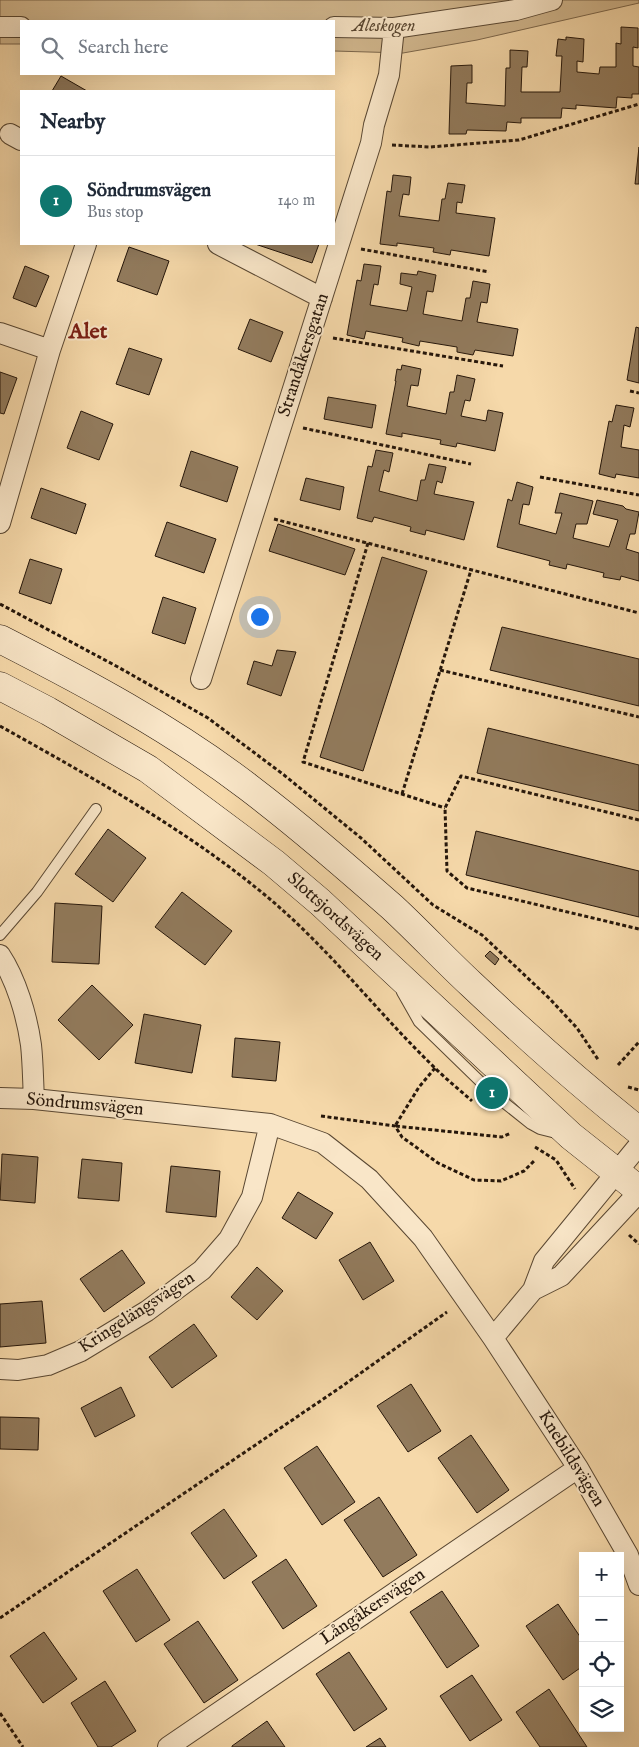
<!DOCTYPE html>
<meta charset="utf-8">
<style>
:root{--surface:#fff;--page:#f2f2f3;--text:#1f2937;--muted:#747a83;--line:#e0e1e3;--accent:#0f766e}
body{margin:0;font-family:"IM FELL English",serif;background:var(--page);color:var(--text)}
.controls{position:absolute;right:15px;bottom:15px;display:grid;overflow:hidden;border-radius:0px;box-shadow:0 5px 20px #0002}
.controls button{width:45px;height:45px;display:grid;place-items:center;padding:0;border:0;border-bottom:1px solid var(--line);background:var(--surface);color:var(--text);font:25px sans-serif}
.you{position:absolute;left:259px;top:616px;width:18px;height:18px;margin:-12px;border:4px solid #fff;border-radius:50%;background:#1a73e8;box-shadow:0 0 0 8px #1a73e833}
.badge{display:grid;place-items:center;width:32px;height:32px;border-radius:50%;background:var(--accent);color:#fff;font-size:16px;font-weight:700}
.pin{position:absolute;translate:-50% -50%;border:2px solid #fff;box-shadow:0 1px 5px #0006}
.list{margin:0;padding:0;list-style:none}
h2{display:flex;justify-content:space-between;align-items:center;height:65px;margin:0;padding:0 20px;font-size:21px}
h2 small{font-size:16px;font-weight:400;color:var(--muted)}
.list li{display:grid;grid-template-columns:32px 1fr auto;gap:15px;align-items:center;box-sizing:border-box;height:90px;padding:0 20px;border-top:1px solid var(--line)}
.list b{display:block;font-size:19px;white-space:nowrap}
.list p{margin:0;font-size:16px;white-space:nowrap;color:var(--muted)}
.list em{font-size:16px;font-style:normal;color:var(--muted)}
.icon{flex:none;width:28px;height:28px;fill:none;stroke:currentColor;stroke-width:2;stroke-linecap:round;stroke-linejoin:round}
.map{position:relative;flex:none;width:639px;height:1747px;overflow:hidden}
.search{position:absolute;background:var(--surface);box-shadow:0 5px 20px #0002;left:20px;top:20px;width:315px;height:55px;display:flex;align-items:center;gap:12px;box-sizing:border-box;padding:0 18px;border-radius:0px;color:var(--muted);font-size:19px}
.panel{position:absolute;background:var(--surface);box-shadow:0 5px 20px #0002;left:20px;top:90px;width:315px;height:155px;border-radius:0px}
.map>svg:first-child{display:block}
.green{fill:#d2b88f;stroke:#7c674c}
.building{fill:#927b5d;stroke:#25160a}
.lines{fill:none;stroke-linecap:round;stroke-linejoin:round}
.service-casing{stroke:#594732;stroke-width:12}
.minor-casing{stroke:#594732;stroke-width:22}
.secondary-casing{stroke:#25160a;stroke-width:29}
.path{stroke:#25160a;stroke-width:3;stroke-dasharray:4 2.5;stroke-linecap:butt}
.service{stroke:#f9e6c8;stroke-width:10}
.minor{stroke:#f9e6c8;stroke-width:20}
.secondary{stroke:#f9e6c8;stroke-width:28}
.labels{text-anchor:middle;dominant-baseline:central;stroke-width:4;stroke-linejoin:round;paint-order:stroke}
.park-label{font-size:18px;font-style:italic;fill:#594732;stroke:#f9e6c8}
.street-label{font-size:18px;fill:#25160a;stroke:#f9e6c8}
.district-label{font-size:22px;font-weight:bold;fill:#7a1f14;stroke:#f9e6c8}
</style>
<div class="map">
<svg width="639" height="1747" viewBox="0 0 639 1747">
<rect width="100%" height="100%" fill="#f6d9aa"/>
<filter id="stains"><feTurbulence type="fractalNoise" baseFrequency=".004" numOctaves="4"/><feColorMatrix values="0 0 0 0 .2 0 0 0 0 .09 0 0 0 0 .02 0 0 0 .5 -.17"/></filter>
<radialGradient id="worn" r=".72"><stop offset=".6" stop-color="#630" stop-opacity="0"/><stop offset="1" stop-color="#630" stop-opacity=".3"/></radialGradient>
<path class="green" d="M0,0H639V3L477,40L403,53L334,51V21H21V44H0Z"/>
<path class="building" d="M621,27L638,28V48L633,47V66L639,67V94H632V98L617,97L616,108L576,105V109L562,108L561,118H521V123L507,122L506,131L467,130L466,134H449L451,66L472,65V83H467L466,103L505,106L506,68H510V50L528,51L527,67H522L521,92H560L562,56H556L558,39L566,40V37L584,39L583,62L577,61V72L599,74L600,67H616V43L621,44Z
M61,76L87,91H52Z
M639,147V184H635Z
M393,175L411,177L409,195L403,194L399,216L439,221L442,199H445L448,183L465,185L462,203L457,202L456,213L495,218L489,256L451,250L450,255L433,252L434,248L397,243V246L380,244L387,191L391,192Z
M255,244H319L312,263Z
M129,247L169,261L157,295L117,281Z
M364,264L381,266L378,285L374,284L370,305L407,311L412,287L400,284L401,273L417,275L418,271L436,275L433,292L427,291L423,314L462,321L466,298H470L473,281L490,284L487,303L481,302L477,322L518,329L513,356L475,350L473,355L457,352V347L420,341L419,346L402,342L403,338L366,331L364,339L347,335L357,280L361,281Z
M25,266L49,276L36,307L13,298Z
M250,319L283,332L271,362L238,349Z
M636,327L639,328V383L627,380Z
M129,348L162,359L149,395L116,384Z
M402,365L421,369L418,386L411,385L407,406L446,414L450,392H454L457,375L475,379L470,401L465,400L461,416L486,421L488,410L503,413L495,451L457,443L456,447L440,444L441,440L402,433V437L386,434L396,381H395L397,369L401,370Z
M0,372L17,378L4,414L0,413Z
M328,397L376,405L372,428L324,419Z
M616,405L634,408L630,427L624,425L621,447L639,450V478L616,474L615,478L599,474L609,421L612,422Z
M81,411L113,424L99,460L67,448Z
M376,450L393,453L389,472L384,470L379,491L417,501L421,480H425L429,464L446,467L442,483L437,481L434,494L474,502L464,540L426,530L425,535L410,531L411,527L374,517L372,522L357,518L368,466L372,467Z
M191,451L238,467L227,502L180,486Z
M306,478L344,487L340,510L300,500Z
M517,482L533,487L529,505L523,504L519,524L556,534L562,513H555L560,493L593,501L587,524H576L573,538L609,547L618,520L593,514L597,500L623,506L626,509L639,512L635,534H630L626,549L639,553V581L621,576L620,580L603,577L604,573L567,564L566,569L549,565L550,561L497,547L508,499L512,501Z
M41,488L86,504L76,534L31,518Z
M167,522L216,539L204,573L155,556Z
M278,524L355,549L345,575L269,551Z
M382,557L427,571L363,771L320,757Z
M30,559L62,569L51,604L19,593Z
M163,597L196,608L185,644L152,633Z
M502,627L639,659V706L490,670Z
M277,650L296,652L281,696L247,684L254,661L272,666Z
M488,728L639,765V811L477,773Z
M108,829L146,858L113,902L75,874Z
M476,831L639,871V917L466,875Z
M182,892L232,931L205,965L155,927Z
M55,903L102,906L99,964L52,962Z
M490,951L499,959L495,965L485,956Z
M92,985L133,1025L99,1060L58,1020Z
M144,1014L201,1025L192,1073L135,1063Z
M235,1038L280,1042L276,1081L232,1077Z
M481,1098L490,1105L486,1110L477,1102Z
M2,1154L38,1157L35,1203L0,1200Z
M82,1159L122,1163L119,1201L78,1198Z
M171,1166L220,1171L216,1217L166,1212Z
M298,1192L333,1213L316,1239L282,1218Z
M370,1242L394,1281L363,1300L339,1260Z
M122,1250L145,1283L104,1312L80,1279Z
M257,1267L283,1291L257,1320L231,1297Z
M42,1301L46,1343L0,1347V1304Z
M194,1324L217,1356L172,1388L149,1357Z
M411,1384L441,1431L408,1452L377,1406Z
M121,1387L135,1416L95,1437L81,1408Z
M0,1417L39,1418L38,1450L0,1449Z
M471,1435L509,1490L477,1513L438,1458Z
M317,1446L355,1502L322,1525L284,1468Z
M379,1497L417,1555L383,1577L344,1520Z
M224,1509L257,1556L224,1579L191,1533Z
M286,1559L317,1606L283,1629L252,1582Z
M137,1569L170,1620L136,1642L103,1591Z
M442,1591L479,1646L447,1668L410,1612Z
M558,1604L583,1641V1666L563,1680L526,1626Z
M198,1621L238,1680L204,1703L164,1644Z
M44,1632L77,1679L43,1703L10,1656Z
M349,1652L387,1709L354,1731L316,1674Z
M472,1675L502,1720L470,1741L440,1696Z
M105,1681L136,1731L111,1747H98L71,1703Z
M549,1689L587,1747H540L516,1712Z
M267,1721L285,1747H232V1746Z
M380,1738L386,1747H366Z"/>
<g class="lines">
<defs>
<path id="service" d="M0,935L37,892L96,809
M402,992L419,1022L492,1093L531,1124L540,1129L556,1133"/>
<path id="minor" d="M0,27H21
M334,27L394,28L516,10L552,0
M10,134L21,140
M218,244L322,298
M0,333L50,350
M0,523L50,350L86,244
M201,679L371,143L374,125L389,75L394,28
M0,955C16,979 27,1016 31,1045C33,1063 33,1082 34,1099
M0,1098L34,1099L270,1124L323,1143L369,1179L423,1238L493,1338L533,1290L544,1261L639,1145
M533,1290L561,1276L639,1192
M493,1338L578,1468L628,1555L639,1585
M0,1369L18,1370L48,1365L81,1351L147,1311L202,1270L229,1239L252,1197L270,1124
M168,1747L578,1468"/>
<path id="secondary" d="M0,639C86,683 171,728 248,787C298,825 345,866 392,907C419,932 444,959 471,984C525,1035 581,1085 639,1131
M0,686L48,711L148,769L274,863L320,902L571,1136L639,1190"/>
</defs>
<use href="#service" class="service-casing"/>
<use href="#minor" class="minor-casing"/>
<use href="#secondary" class="secondary-casing"/>
<path class="path" d="M392,145L430,147L519,140L639,104
M361,249L489,272
M333,338L503,366
M630,391L639,393
M303,428L471,464
M540,477L639,495
M274,519L639,613
M368,543L303,762L445,808
M0,604L118,667L208,718L284,775L361,838L433,905L482,935L550,999L577,1028L599,1061
M440,670L639,717
M0,726C91,777 184,828 265,895C328,947 377,1012 435,1068C447,1080 460,1090 472,1101
M402,794L471,570
M639,820L461,776L445,808L447,871L467,888L639,929
M618,1065L639,1042
M435,1068L419,1087L395,1126L502,1137L511,1133
M628,1087L639,1090
M321,1116L395,1126L402,1137L438,1163L474,1180L501,1181L524,1171L534,1161
M535,1147L556,1160L575,1189
M629,1235L639,1244
M0,1618L341,1387L447,1312
M0,1713L23,1747"/>
<use href="#service" class="service"/>
<use href="#minor" class="minor"/>
<use href="#secondary" class="secondary"/>
</g>
<g class="labels">
<g class="park-label">
<text x="384" y="26">Aleskogen</text>
</g>
<g class="street-label">
<text transform="translate(304 355) rotate(-72)">Strandåkersgatan</text>
<text transform="translate(335 917) rotate(42)">Slottsjordsvägen</text>
<text transform="translate(85 1105) rotate(5)">Söndrumsvägen</text>
<text transform="translate(137 1313) rotate(-33)">Kringelängsvägen</text>
<text transform="translate(571 1459) rotate(58)">Knebildsvägen</text>
<text transform="translate(373 1607) rotate(-34)">Långåkersvägen</text>
</g>
<g class="district-label">
<text x="88" y="332">Alet</text>
</g>
</g>
<rect width="100%" height="100%" filter="url(#stains)"/>
<rect width="100%" height="100%" fill="url(#worn)"/>
</svg>
<div class="controls">
<button>+</button>
<button>−</button>
<button><svg class="icon" aria-label="locate" viewBox="0 0 24 24"><circle cx="12" cy="12" r="6"/><path d="M12 2v4M12 18v4M2 12h4M18 12h4"/></svg></button>
<button><svg class="icon" aria-label="layers" viewBox="0 0 24 24"><path d="M12 4l9 5-9 5-9-5zM3 14l9 5 9-5"/></svg></button>
</div>
<div class="you"></div>
<div class="pin badge" style="left:492px;top:1093px">1</div>
<div class="search"><svg class="icon" aria-label="search" viewBox="0 0 24 24"><circle cx="10" cy="10" r="6"/><path d="M15 15l6 6"/></svg>Search here</div>
<section class="panel">
<h2>Nearby<small></small></h2>
<ul class="list">
<li><span class="badge">1</span><div><b>Söndrumsvägen</b><p>Bus stop</p></div><em>140 m</em></li>
</ul>
</section>
</div>
